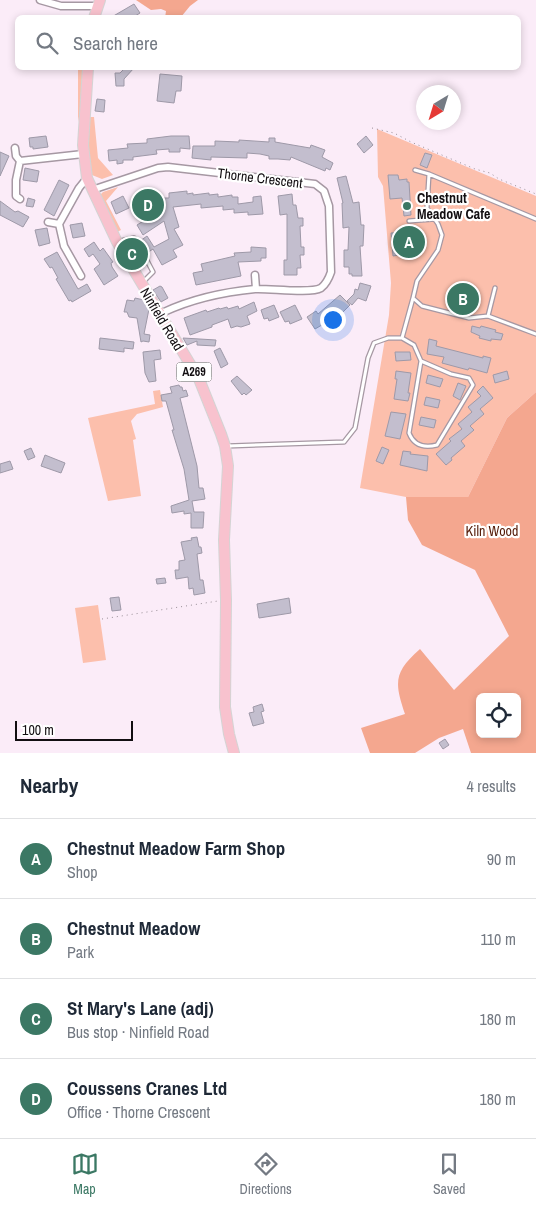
<!DOCTYPE html>
<meta charset="utf-8">
<style>
:root{--surface:#fff;--page:#f2f2f3;--text:#1f2937;--muted:#747a83;--line:#e0e1e3;--accent:#3b7864}
body{margin:0;font-family:"Archivo Narrow",sans-serif;background:var(--page);color:var(--text)}
.controls{position:absolute;right:15px;bottom:15px;display:grid;overflow:hidden;border-radius:8px;box-shadow:0 2px 8px #0003}
.controls button{width:45px;height:45px;display:grid;place-items:center;padding:0;border:0;border-bottom:1px solid var(--line);background:var(--surface);color:var(--text);font:25px sans-serif}
.compass{position:absolute;left:416px;top:85px;width:45px;height:45px;border-radius:50%;background:var(--surface);box-shadow:0 2px 8px #0003;rotate:218deg}
.scale{position:absolute;left:15px;bottom:12px;width:118px;box-sizing:border-box;padding-left:5px;border:2px solid #120e11;border-top:0;font-size:14px;line-height:18px;white-space:nowrap;color:#120e11;-webkit-text-stroke:4px #fff;paint-order:stroke}
.you{position:absolute;left:332px;top:319px;width:18px;height:18px;margin:-12px;border:4px solid #fff;border-radius:50%;background:#1a73e8;box-shadow:0 0 0 8px #1a73e833}
.badge{display:grid;place-items:center;width:32px;height:32px;border-radius:50%;background:var(--accent);color:#fff;font-size:16px;font-weight:700}
.pin{position:absolute;translate:-50% -50%;border:2px solid #fff;box-shadow:0 1px 5px #0006}
.list{margin:0;padding:0;list-style:none}
h2{display:flex;justify-content:space-between;align-items:center;height:65px;margin:0;padding:0 20px;font-size:21px}
h2 small{font-size:16px;font-weight:400;color:var(--muted)}
.list li{display:grid;grid-template-columns:32px 1fr auto;gap:15px;align-items:center;box-sizing:border-box;height:80px;padding:0 20px;border-top:1px solid var(--line)}
.list b{display:block;font-size:19px;white-space:nowrap}
.list p{margin:0;font-size:16px;white-space:nowrap;color:var(--muted)}
.list em{font-size:16px;font-style:normal;color:var(--muted)}
.icon{flex:none;width:28px;height:28px;fill:none;stroke:currentColor;stroke-width:2;stroke-linecap:round;stroke-linejoin:round}
.map{position:relative;flex:none;width:536px;height:753px;overflow:hidden}
.search{position:absolute;background:var(--surface);box-shadow:0 2px 8px #0003;left:15px;right:15px;top:15px;height:55px;display:flex;align-items:center;gap:12px;box-sizing:border-box;padding:0 18px;border-radius:8px;color:var(--muted);font-size:19px}
.sheet{height:385px;background:var(--surface)}
nav{display:flex;justify-content:space-around;align-items:center;box-sizing:border-box;height:70px;border-top:1px solid var(--line);background:var(--surface);font-size:14px;color:var(--muted)}
nav a{display:grid;justify-items:center;gap:2px}
nav .on{color:var(--accent)}
.map>svg:first-child{display:block}
.green{fill:#fcbfac}
.forest{fill:#f4a78f;fill-rule:evenodd}
.building{fill:#c3bece;stroke:#9e99a8}
.lines{fill:none;stroke-linecap:round;stroke-linejoin:round}
.service-casing{stroke:#a698a3;stroke-width:5.5}
.minor-casing{stroke:#a698a3;stroke-width:9}
.primary-casing{stroke:#d4d4d4;stroke-width:12}
.path{stroke:#978d95;stroke-width:1;stroke-dasharray:1 4;stroke-linecap:butt}
.service{stroke:#fff;stroke-width:3}
.minor{stroke:#fff;stroke-width:6}
.primary{stroke:#f8c2ce;stroke-width:10}
.poi-dot{fill:#3b7864;stroke:#fff;stroke-width:2}
.labels{text-anchor:middle;dominant-baseline:central;stroke-width:4.5;stroke-linejoin:round;paint-order:stroke}
.shield{fill:#fff;stroke:#595658;stroke-width:1}
.shield-label{font-size:12px;font-weight:bold;fill:#120e11}
.street-label{font-size:14px;fill:#120e11;stroke:#fff}
.poi-label{font-size:14px;font-weight:bold;fill:#120e11;stroke:#fff;text-anchor:start}
.park-label{font-size:14px;fill:#541a07;stroke:#fff}
</style>
<div class="map">
<svg width="536" height="753" viewBox="0 0 536 753">
<rect width="100%" height="100%" fill="#fbecf8"/>
<path class="green" d="M78,68H84L80,111L78,122Z
M89,117H94L98,158L113,175L102,179L92,175C85,158 88,135 89,117Z
M377,129L536,196V392L507,418L468,497H406L360,488L389,315L391,283L383,186L378,177Z
M118,187L106,201L121,230L117,232L99,196L103,192Z
M160,390L163,407L137,414L131,421L136,439L133,440L141,496L108,501L88,418L155,404L153,391Z
M98,605L106,660L83,663L75,608Z"/>
<path class="forest" d="M136,0H198L190,6L181,17L165,18L166,11L161,9L151,10Z
M536,392V753H471L463,729L439,738L415,753H370L361,728L405,714C394,682 394,672 420,649L454,690L509,636L475,570L422,545L408,520L406,497H468L507,418ZM480,697H517V734H480Z"/>
<path class="building" d="M134,4L140,13L132,18H110Z
M125,68H134L124,79V86H116L115,73H120Z
M160,74L182,76L181,91H176L174,103L157,101Z
M97,99L105,100L104,112L95,111Z
M46,136L48,147L33,149V147H30L29,138Z
M171,136H189L190,149L180,148V152H169V149L156,150L157,154L133,157V160H123V163L117,164V160L109,161L108,150L128,148L127,144L147,143V139Z
M366,136L373,145L364,153L357,144Z
M269,138H275V142L310,148L311,145L325,150L322,157L333,163L330,170L326,168L325,171L291,157L290,160L278,159H269V156L260,154L247,153V158L211,157V160L192,158L193,146H215V141L239,142V140L269,142Z
M0,152L9,156L0,176Z
M425,153L432,155L427,168L420,165Z
M25,168L39,171L37,182L23,180Z
M388,175H398L399,180L407,179V182H409L411,215L404,216L402,198L390,199Z
M346,176L353,203L359,202L361,225H364L363,246H360L362,276H352V274H349V267H344V250H348L349,227L343,228L342,203H343L337,178Z
M59,180L69,185L54,216L44,210Z
M187,191V194L193,193V195L209,193V195L218,194V197L232,195V197H238V204L253,202V197L261,196L263,214L248,215V212L234,213V209L223,210V206L201,208V204L173,207L179,227L174,229L183,245L173,250L177,257L162,265L153,249L147,253L142,252L141,256L134,244L138,246L140,244V241L147,236L154,247L169,239L164,221L143,235L137,225L148,218L141,197L149,195L150,198L159,195V198H169V193Z
M292,194L293,205H296L298,218H303V226H300L301,247H304V255H300L301,268H297V275H284V260H287V214L280,215L278,196Z
M123,196L129,208L116,214L111,202Z
M28,198L35,200L33,207L26,206Z
M0,201L15,212L18,211L29,217L23,227L0,215Z
M82,223L85,236L73,238L70,225Z
M47,228L50,243L39,246L35,230Z
M415,231L417,252L393,256L391,233Z
M94,242L100,251L103,248L113,262L111,263L112,267L118,276L104,285L94,269L100,264L93,254L89,257L84,249Z
M251,247L266,248V258H261V261L238,262L241,276L196,285L193,273L203,271L201,264L235,256L234,253L251,252Z
M57,252L78,289L87,284L91,291L72,302L71,300L69,301L56,279L58,278L52,267L50,268L44,259Z
M360,283L371,286L366,301L358,298L352,305L347,301L354,294L355,289L358,290Z
M160,286L162,287L168,298L161,302L153,290Z
M340,295L350,305L341,314L315,329L307,317L316,311L318,314Z
M135,298L144,300L149,309L144,334L150,335L149,342L143,341L141,342L137,318L129,317L127,312H124L127,300L134,301Z
M254,302L257,311L247,316L250,324L241,327L237,326L231,328L228,319L212,325V327L190,335L184,318L206,310L207,312L219,308L220,309L227,307L228,309L238,306L239,309Z
M274,305L279,317L269,321L268,318L264,319L261,310Z
M295,305L302,319L290,324L289,321L285,322L280,312Z
M472,326L480,328L481,326L496,330L495,332L503,334L501,340L491,339V341L479,338L480,336L471,332Z
M100,338L134,342L133,349L124,348V352L99,349Z
M183,338L216,340L215,346L197,345V341L187,345Z
M429,339L437,341L436,346L483,358V356L491,358L487,373L469,368L468,370L442,363L444,357L427,354Z
M220,348L228,364L221,368L214,351Z
M160,350L161,359L154,360L156,381L149,382L145,373L143,352Z
M395,352H410L411,360L396,361Z
M396,371L411,373L408,393H410L408,401L394,399L397,379H395Z
M507,371L509,379L495,383L493,375Z
M428,375L443,379L440,387L426,383Z
M237,376L252,390L246,395L244,393L242,395L231,381Z
M458,383L466,386L460,400L453,396Z
M179,385L180,387H182L183,391L186,390L188,396L180,398L197,466L199,488H203L205,499L192,501L194,512H204L203,528H191V513L184,514V511L172,513L171,506L189,500L184,469L172,430H174L166,401H162L161,395L172,393L170,387Z
M483,386L493,398L480,409L484,414L470,426L474,430L461,441L465,446L451,458L452,460L446,465L436,454L451,441L449,439L462,429L458,424L472,412L468,407L481,396L477,392Z
M426,397L440,400L438,408L424,405Z
M391,412L406,414L400,439L385,436Z
M421,417L436,420L434,428L419,425Z
M382,447L389,450L383,464L376,461Z
M31,448L35,457L28,460L24,451Z
M403,451L411,452L410,454L428,456L427,471L400,465Z
M45,455L65,463L61,473L41,466Z
M10,461L13,469L0,473V464Z
M197,537L199,547H201L202,553L197,554L200,580H203L205,593L194,595L193,588L189,589L188,577L176,579L175,570H179V561L185,560L181,542L192,540L191,538Z
M165,578L166,583L157,584L156,579Z
M119,597L121,610L112,611L110,598Z
M289,598L291,613L259,618L257,604Z
M262,704L264,711L261,712L264,723L253,726L249,713L254,712L253,707Z
M445,739L449,745L443,749L439,743Z"/>
<g class="lines">
<defs>
<path id="service" d="M415,170L429,174
M536,219L429,174L427,208L438,224L442,235L438,250L417,281L413,298L422,306L469,318L488,316L536,334
M409,221L435,219
M120,241L134,238L137,243
M143,282L153,272L144,255
M488,316L495,288
M402,338L414,345L421,361L409,433C414,446 425,448 437,445L473,385L469,378L451,374L421,361
M228,446L344,442L355,428L368,358L374,343L388,338H402L413,298"/>
<path id="minor" d="M40,0L61,6H97
M15,148L16,156L20,161
M92,190L158,168L168,167L315,184L324,191L329,206L331,272C329,278 326,284 321,288C310,294 269,288 255,289C224,292 192,299 164,312
M20,199L16,196V180L20,161L83,154
M48,222L59,224
M255,275L256,289
M81,276L64,246L59,224L79,188L87,178"/>
<path id="primary" d="M94,18L100,0
M88,68L83,145L87,178L117,242L199,379L221,434L225,446L228,466L224,540L226,600L225,707L229,734L234,753"/>
</defs>
<use href="#service" class="service-casing"/>
<use href="#minor" class="minor-casing"/>
<use href="#primary" class="primary-casing"/>
<path class="path" d="M372,128L394,133L411,142L475,169L490,173L499,179L536,194
M102,619L218,601"/>
<use href="#service" class="service"/>
<use href="#minor" class="minor"/>
<use href="#primary" class="primary"/>
</g>
<circle class="poi-dot" cx="407" cy="206" r="5"/>
<g class="labels">
<rect class="shield" x="176.5" y="362.5" width="35" height="19" rx="4"/>
<g class="shield-label">
<text x="194" y="372">A269</text>
</g>
<g class="street-label">
<text transform="translate(260 178) rotate(7)">Thorne Crescent</text>
<text transform="translate(162 319) rotate(59)">Ninfield Road</text>
</g>
<g class="poi-label">
<text x="417" y="198">Chestnut<tspan x="417" dy="16">Meadow Cafe</tspan></text>
</g>
<g class="park-label">
<text x="492" y="531">Kiln Wood</text>
</g>
</g>
</svg>
<div class="controls">
<button><svg class="icon" aria-label="locate" viewBox="0 0 24 24"><circle cx="12" cy="12" r="6"/><path d="M12 2v4M12 18v4M2 12h4M18 12h4"/></svg></button>
</div>
<svg class="compass" viewBox="-18 -18 36 36"><path d="M0-13l5 13h-10z" fill="#e53935"/><path d="M0 13l5-13h-10z" fill="#747a83"/></svg>
<div class="scale">100 m</div>
<div class="you"></div>
<div class="pin badge" style="left:409px;top:242px">A</div>
<div class="pin badge" style="left:463px;top:299px">B</div>
<div class="pin badge" style="left:132px;top:254px">C</div>
<div class="pin badge" style="left:148px;top:205px">D</div>
<div class="search"><svg class="icon" aria-label="search" viewBox="0 0 24 24"><circle cx="10" cy="10" r="6"/><path d="M15 15l6 6"/></svg>Search here</div>
</div>
<section class="sheet">
<h2>Nearby<small>4 results</small></h2>
<ul class="list">
<li><span class="badge">A</span><div><b>Chestnut Meadow Farm Shop</b><p>Shop</p></div><em>90 m</em></li>
<li><span class="badge">B</span><div><b>Chestnut Meadow</b><p>Park</p></div><em>110 m</em></li>
<li><span class="badge">C</span><div><b>St Mary's Lane (adj)</b><p>Bus stop · Ninfield Road</p></div><em>180 m</em></li>
<li><span class="badge">D</span><div><b>Coussens Cranes Ltd</b><p>Office · Thorne Crescent</p></div><em>180 m</em></li>
</ul>
</section>
<nav>
<a class="on"><svg class="icon" aria-label="map" viewBox="0 0 24 24"><path d="M3 6l6-2 6 2 6-2v14l-6 2-6-2-6 2zM9 4v14M15 6v14"/></svg>Map</a>
<a><svg class="icon" aria-label="directions" viewBox="0 0 24 24"><path d="M12 3l9 9-9 9-9-9zM9 14v-3h6M13 9l2 2-2 2"/></svg>Directions</a>
<a><svg class="icon" aria-label="saved" viewBox="0 0 24 24"><path d="M7 4h10v16l-5-4-5 4z"/></svg>Saved</a>
</nav>
